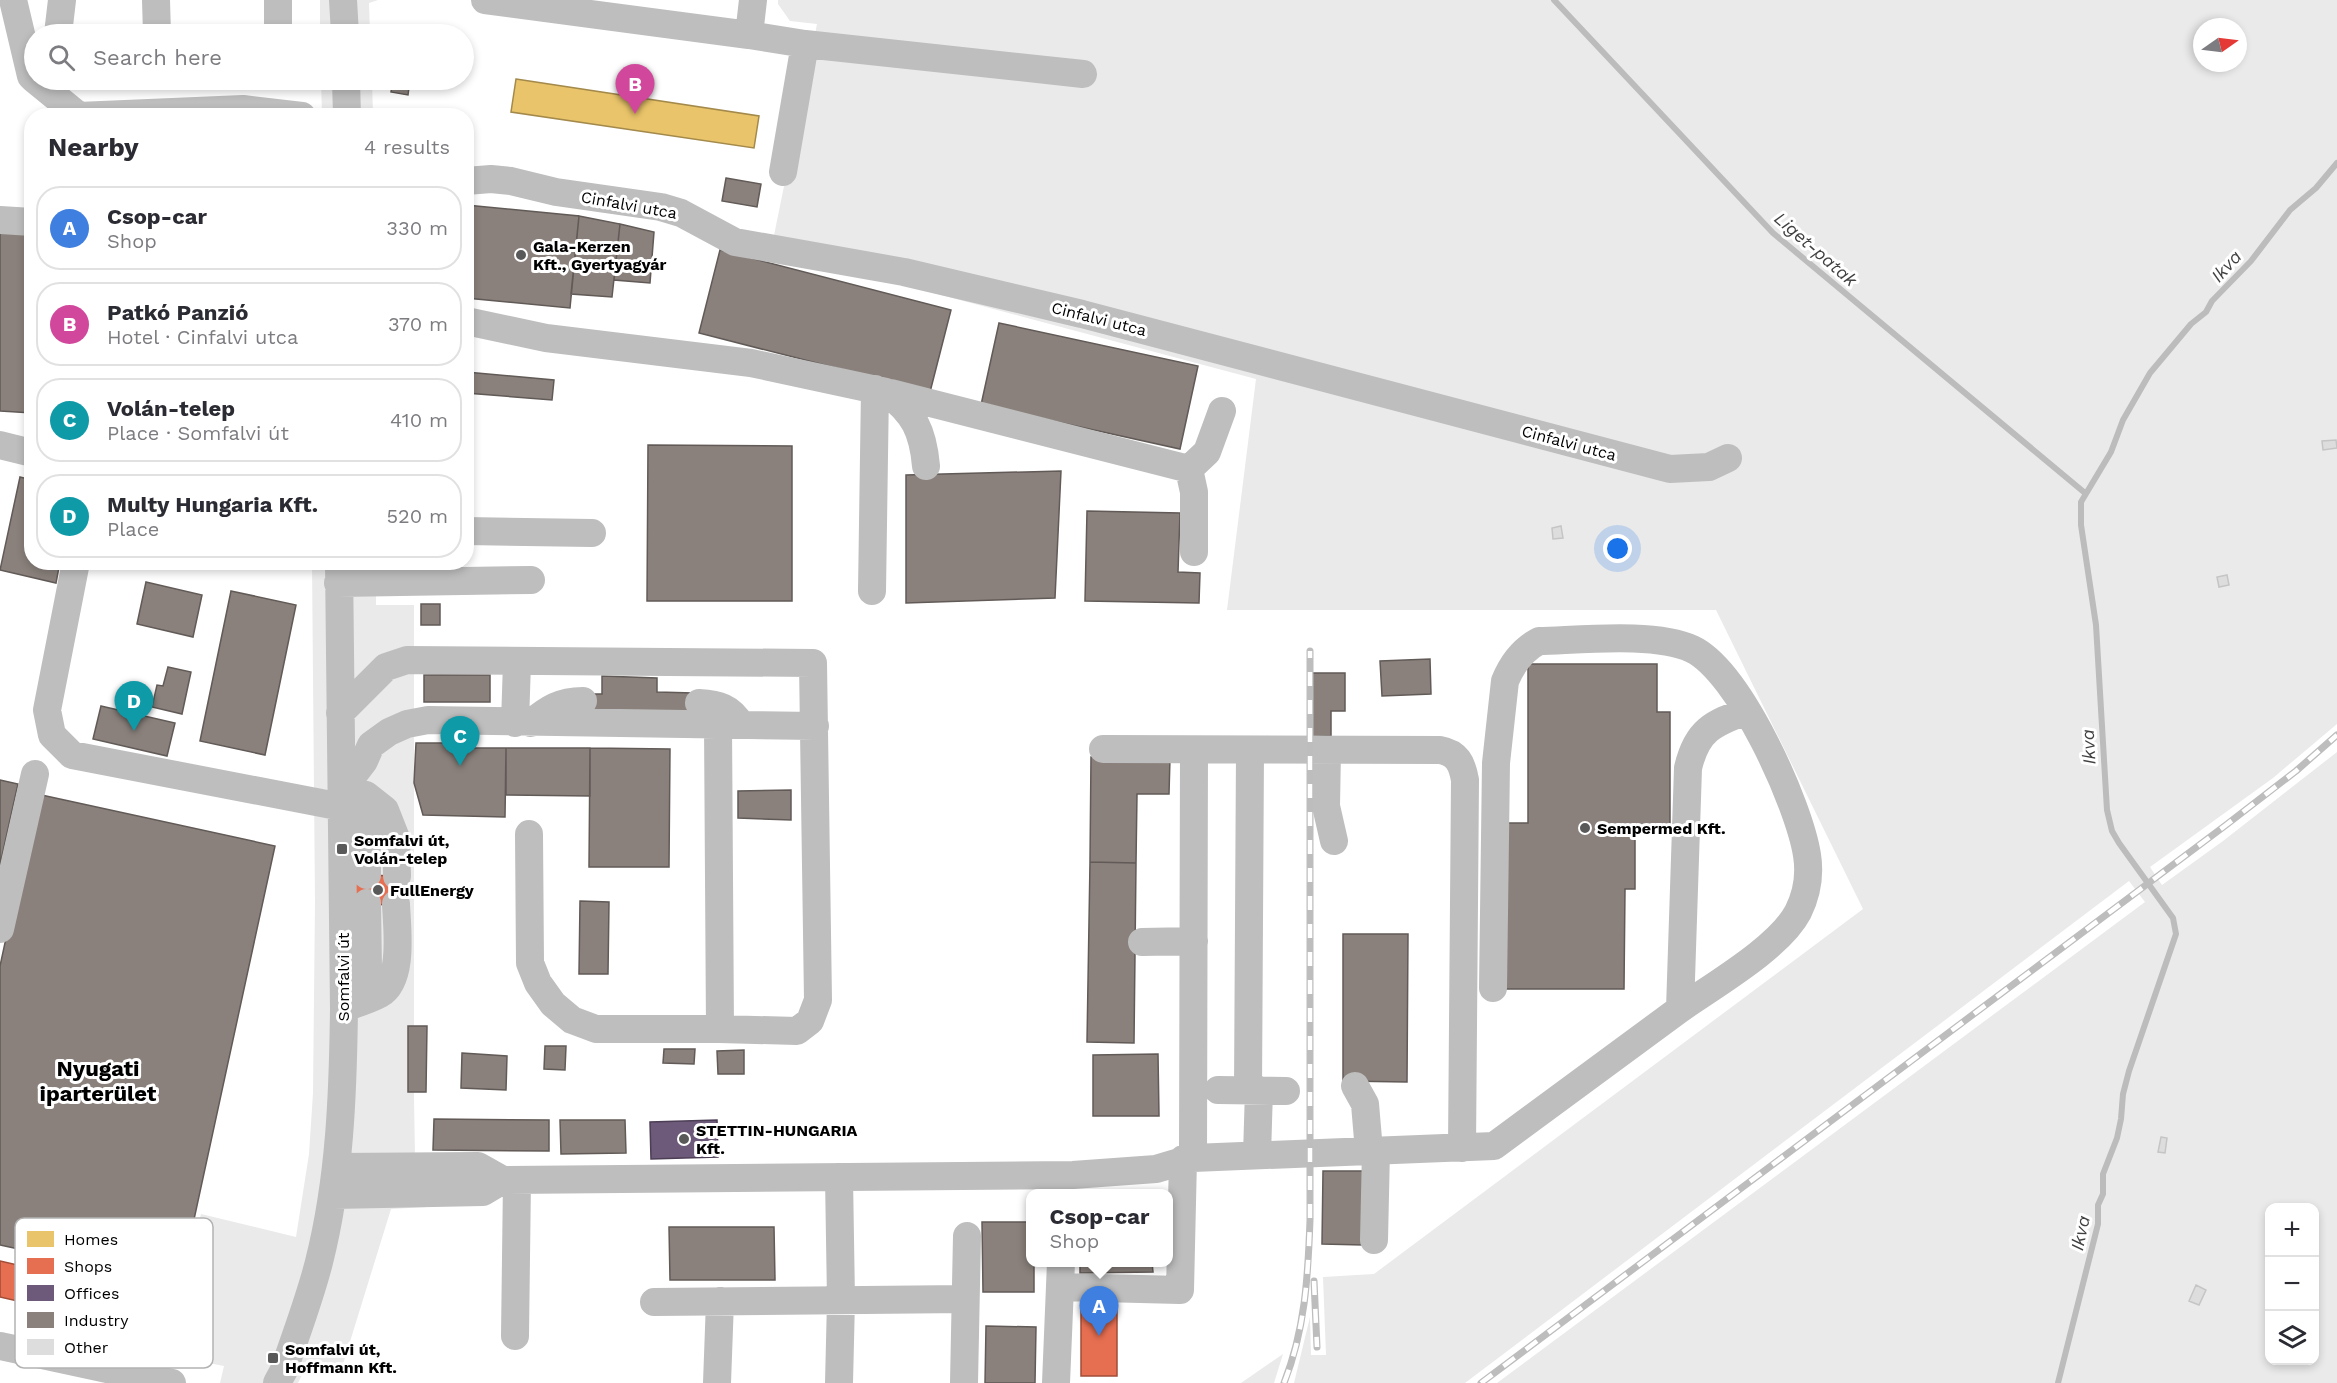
<!DOCTYPE html>
<meta charset="utf-8">
<style>
:root{--surface:#fff;--page:#f2f2f3;--text:#2b2b33;--muted:#7c7c81;--line:#e1e1e2;--accent:#111827}
body{margin:0;font-family:"Work Sans",sans-serif;background:var(--page);color:var(--text)}
.controls{position:absolute;right:18px;bottom:18px;display:grid;overflow:hidden;border-radius:12px;box-shadow:0 3px 9px #0003}
.controls button{width:54px;height:54px;display:grid;place-items:center;padding:0;border:0;border-bottom:2px solid var(--line);background:var(--surface);color:var(--text);font:30px sans-serif}
.compass{position:absolute;left:2193px;top:18px;width:54px;height:54px;border-radius:50%;background:var(--surface);box-shadow:0 3px 9px #0003;rotate:76deg}
.you{position:absolute;left:1618px;top:549px;width:21px;height:21px;margin:-15px;border:4px solid #fff;border-radius:50%;background:#1a73e8;box-shadow:0 0 0 9px #1a73e833}
.badge{display:grid;place-items:center;width:39px;height:39px;border-radius:50%;background:var(--accent);color:#fff;font-size:20px;font-weight:700}
.pin{position:absolute;translate:-50% -50px;filter:drop-shadow(0 2px 3px #0008)}
.pin::after{content:'';position:absolute;top:32px;width:21px;height:18px;background:inherit;clip-path:polygon(0 0,100% 0,50% 100%)}
.popup{position:absolute;left:1026px;top:1189px;width:147px;height:78px;box-sizing:border-box;display:grid;place-content:center;border-radius:12px;background:var(--surface);filter:drop-shadow(0 2px 4px #0005);font-size:20px;white-space:nowrap;color:var(--muted)}
.popup b{font-size:22px;color:var(--text)}
.popup::after{content:'';position:absolute;left:50%;top:100%;margin-left:-12px;border:12px solid transparent;border-top-color:var(--surface)}
.list{margin:0;padding:0;list-style:none}
h2{display:flex;justify-content:space-between;align-items:center;height:78px;margin:0;padding:0 24px;font-size:26px}
h2 small{font-size:20px;font-weight:400;color:var(--muted)}
.list li{display:grid;grid-template-columns:39px 1fr auto;gap:18px;align-items:center;box-sizing:border-box;height:84px;margin:0 12px 12px;padding:0 12px;border:2px solid var(--line);border-radius:24px}
.list b{display:block;font-size:22px;white-space:nowrap}
.list p{margin:0;font-size:20px;white-space:nowrap;color:var(--muted)}
.list em{font-size:20px;font-style:normal;color:var(--muted)}
.icon{flex:none;width:33px;height:33px;fill:none;stroke:currentColor;stroke-width:2;stroke-linecap:round;stroke-linejoin:round}
.map{position:relative;flex:none;width:2337px;height:1383px;overflow:hidden}
.search{position:absolute;background:var(--surface);box-shadow:0 3px 9px #0003;left:24px;top:24px;width:450px;height:66px;display:flex;align-items:center;gap:15px;box-sizing:border-box;padding:0 21px;border-radius:33px;color:var(--muted);font-size:22px}
.panel{position:absolute;background:var(--surface);box-shadow:0 3px 9px #0003;left:24px;top:108px;width:450px;height:462px;border-radius:24px}
.map>svg:first-child{display:block}
.green{fill:#eaeaea;fill-rule:evenodd}
.homes{fill:#e9c46a;stroke:#a3894a;stroke-width:1.5}
.shops{fill:#e76f51;stroke:#a24e39;stroke-width:1.5}
.offices{fill:#6d597a;stroke:#4c3e55;stroke-width:1.5}
.industry{fill:#8a817c;stroke:#615a57;stroke-width:1.5}
.lines{fill:none;stroke-linecap:round;stroke-linejoin:round}
.stream{stroke:#bcbcbc;stroke-width:6}
.building{fill:#ddd;stroke:#c5c5c5;stroke-width:1.5}
.minor{stroke:#bebebe;stroke-width:28}
.rail-casing{stroke:#bdbdbd;stroke-width:7}
.rail{stroke:#fff;stroke-width:4.5;stroke-dasharray:14;stroke-linecap:butt}
.poi-dot{fill:#595959;stroke:#fff;stroke-width:2}
.labels{text-anchor:middle;dominant-baseline:central;stroke-width:6;stroke-linejoin:round;paint-order:stroke}
.street-label{font-size:16px;fill:#000;stroke:#fff}
.poi-label{font-size:16px;font-weight:bold;fill:#000;stroke:#fff;text-anchor:start}
.water-label{font-size:18px;font-style:italic;fill:#414141;stroke:#fff}
.district-label{font-size:22px;font-weight:bold;fill:#000;stroke:#fff}
.key{fill:#fff;stroke:#b2b2b2;stroke-width:1.5}
.key-label{font-size:16px;fill:#000}
</style>
<div class="map">
<svg width="2337" height="1383" viewBox="0 0 2337 1383">
<rect width="100%" height="100%" fill="#fff"/>
<path class="green" d="M320,0H378L369,3L370,34H320Z
M778,0H2337V724L2273,778L2150,867L2162,885L2223,841L2337,752V1383H1497L2145,902L2129,881L1465,1383H1294L1310,1317L1311,1355H1326L1323,1277L1374,1274L1863,909L1716,610H1227L1256,379L892,282L770,255L817,24L790,21L778,4ZM2202,27H2238V63H2202ZM2270,1208H2314V1360H2270Z
M321,80H372L373,115H322Z
M312,563H376V605H414V1098L415,1156L427,1207L391,1209L340,1374L307,1365L298,1383H220L224,1366L162,1354L201,1214L296,1237L309,1154L313,1093L315,902Z
M1283,1354L1274,1383H1241Z"/>
<path class="homes" d="M516,79L759,116L754,148L511,112Z"/>
<path class="shops" d="M354,875L403,876V905L353,904Z
M0,1261L170,1300L162,1334L0,1297Z
M1081,1297H1117V1376H1081Z"/>
<path class="offices" d="M717,1120L718,1157L651,1159L650,1122Z"/>
<path class="industry" d="M393,80H410L408,95L391,92Z
M726,178L761,184L757,207L722,201Z
M466,205L579,216L570,308L466,298Z
M579,216L620,224L612,297L571,294Z
M620,224L654,232L650,283L614,280Z
M0,230L32,232V413L0,411Z
M720,250L951,310L930,392L699,333Z
M999,323L1198,366L1180,449L981,405Z
M466,372L554,380L552,400L466,393Z
M648,445L792,446V601H647Z
M1061,471L1055,598L906,603V475Z
M20,477L32,480V562H60L56,583L0,570Z
M1087,511L1180,513L1178,572L1200,573L1199,603L1085,601Z
M146,582L202,595L193,637L137,624Z
M231,591L296,605L265,755L200,741Z
M421,604H440V625H421Z
M1430,659L1431,694L1382,696L1380,661Z
M1528,664H1657V712H1670V832H1635V889H1625L1624,989H1499V823H1528Z
M168,667L191,672L182,714L152,707L157,685L163,686Z
M1311,673H1345V711H1331V736L1312,737Z
M424,675H490V702H424Z
M602,676L657,678V692L693,693L692,714L586,712V694H602Z
M101,706L175,723L167,756L93,739Z
M416,743H453V748H506L505,817L423,815L414,783Z
M506,748H590V796L506,795Z
M590,748L670,749L669,867H589Z
M1091,757L1170,758L1169,794H1137L1136,863L1090,862Z
M0,780L18,784L0,865Z
M791,790V820L738,818V791Z
M37,794L275,846L180,1284L0,1245V966Z
M1090,862L1136,863L1134,1043L1087,1042Z
M580,901L609,902L608,974H579Z
M1343,934H1408L1407,1082L1343,1081Z
M408,1026H427L426,1092H408Z
M545,1046H566L565,1070L544,1069Z
M664,1049H695L694,1064L663,1063Z
M744,1050V1074H718L717,1051Z
M462,1053L507,1056L506,1090L461,1088Z
M1158,1054L1159,1116H1093V1055Z
M434,1119L549,1120V1151L433,1150Z
M560,1120H625L626,1153L561,1154Z
M1323,1171H1364L1363,1245L1322,1244Z
M982,1222H1030V1262H1034V1292H983Z
M669,1227H774L775,1280H670Z
M1080,1262H1152L1153,1272L1080,1273Z
M986,1326L1036,1327L1035,1383H985Z"/>
<g class="lines">
<path class="stream" d="M1554,0L1773,233L2085,493
M2058,1383L2098,1224V1205L2103,1194V1174L2117,1138L2121,1119L2123,1094L2129,1071L2176,934L2173,918L2119,843L2112,831L2107,810L2096,625L2081,525V502L2111,452L2123,420L2150,373L2191,324L2206,312L2212,301L2251,261L2290,210L2316,188L2337,163"/>
</g>
<path class="building" d="M2336,440L2337,448L2323,450L2322,441Z
M1561,526L1563,538L1553,539L1552,528Z
M2227,575L2229,585L2219,587L2217,577Z
M2161,1137L2167,1138L2165,1153L2158,1152Z
M2196,1285L2206,1290L2199,1305L2189,1301Z"/>
<g class="lines">
<path class="minor" d="M13,0L31,76L34,79
M156,0L157,34
M278,0V34
M343,0L345,34
M485,0L749,35L805,44L783,172
M58,34L62,0
M749,35L753,0
M805,44L1083,74
M35,80L78,115
M346,80L347,116
M78,116L243,109L302,116
M466,181L491,179L511,181L556,192L661,207L681,213L735,242L904,272L1082,314L1670,469L1709,467L1728,458
M0,220L32,222
M466,321L546,338L751,363L886,392C914,413 923,431 926,466
M891,393L1189,469L1207,452L1222,411
M0,445L32,453
M1189,469L1194,492V552
M466,531L592,533
M76,562L47,710L52,735L72,755L342,807
M338,583L531,580
M872,591L875,389
M699,703C718,704 731,707 741,725
M340,713L386,667L407,660L813,663L818,1000L810,1021L797,1031L720,1029
M515,723L517,662
M531,723C548,709 560,701 583,701
M1103,749L1440,750C1457,753 1462,763 1465,780L1462,1148
M1327,751L1326,806L1334,841
M342,790L364,761L371,745L389,732L407,724L428,720L815,726
M342,790L366,795L367,875
M366,795L385,810L396,838L397,876
M529,834L530,963L538,983L553,1004L572,1020L596,1029H720L718,725
M0,929L35,774
M1142,942L1194,941
M1493,988L1496,763L1505,681C1512,664 1522,650 1539,641C1580,640 1656,632 1692,649C1739,671 1799,804 1807,855C1810,874 1807,894 1798,912C1779,948 1714,985 1680,1009
M344,1008C355,1004 369,1000 380,994C404,980 397,929 396,904
M344,1008L368,969L367,903
M1355,1086L1365,1104L1369,1151
M1218,1090L1286,1091
M1248,1090L1250,751
M1257,1155L1259,1090
M1193,1158L1194,750
M336,1167L478,1166L503,1180L1073,1175L1156,1169L1193,1158L1494,1146L1680,1009L1688,768C1697,730 1712,724 1747,711
M333,1195L483,1192L503,1180
M1374,1240L1376,1150
M1061,1287L1180,1290L1183,1159
M654,1302L965,1299
M515,1336L517,1180
M0,1346L172,1383
M277,1383L284,1370C296,1334 310,1298 319,1262C340,1179 343,1093 344,1008L339,562
M717,1383L720,1301
M839,1383L841,1300L839,1177
M964,1383L967,1236
M1056,1383L1061,1262"/>
<defs>
<path id="rail" d="M1314,1281L1317,1347
M1284,1383C1305,1330 1308,1277 1310,1220V651
M1481,1383L2226,825L2296,771L2337,735"/>
</defs>
<use href="#rail" class="rail-casing"/>
<use href="#rail" class="rail"/>
</g>
<g class="poi-dot">
<circle cx="521" cy="255" r="6"/>
<circle cx="1585" cy="828" r="6"/>
<rect x="336" y="843" width="12" height="12" rx="3"/>
<circle cx="378" cy="890" r="6"/>
<circle cx="684" cy="1139" r="6"/>
<rect x="267" y="1352" width="12" height="12" rx="3"/>
</g>
<g class="labels">
<g class="street-label">
<text transform="translate(629 205) rotate(10)">Cinfalvi utca</text>
<text transform="translate(1099 319) rotate(14)">Cinfalvi utca</text>
<text transform="translate(1569 443) rotate(15)">Cinfalvi utca</text>
<text transform="translate(343 977) rotate(-90)">Somfalvi út</text>
</g>
<g class="poi-label">
<text x="533" y="246">Gala-Kerzen<tspan x="533" dy="18">Kft., Gyertyagyár</tspan></text>
<text x="1597" y="828">Sempermed Kft.</text>
<text x="354" y="840">Somfalvi út,<tspan x="354" dy="18">Volán-telep</tspan></text>
<text x="390" y="890">FullEnergy</text>
<text x="696" y="1130">STETTIN-HUNGARIA<tspan x="696" dy="18">Kft.</tspan></text>
<text x="285" y="1349">Somfalvi út,<tspan x="285" dy="18">Hoffmann Kft.</tspan></text>
</g>
<g class="water-label">
<text transform="translate(1816 249) rotate(41)">Liget-patak</text>
<text transform="translate(2226 266) rotate(-48)">Ikva</text>
<text transform="translate(2088 747) rotate(-93)">Ikva</text>
<text transform="translate(2080 1233) rotate(-78)">Ikva</text>
</g>
<g class="district-label">
<text x="98" y="1068">Nyugati<tspan x="98" dy="25">iparterület</tspan></text>
</g>
</g>
<rect x="15" y="1218" width="198" height="150" rx="9" class="key"/>
<rect x="27" y="1231" width="27" height="16" fill="#e9c46a"/>
<rect x="27" y="1258" width="27" height="16" fill="#e76f51"/>
<rect x="27" y="1285" width="27" height="16" fill="#6d597a"/>
<rect x="27" y="1312" width="27" height="16" fill="#8a817c"/>
<rect x="27" y="1339" width="27" height="16" fill="#ddd"/>
<g class="key-label">
<text x="64" y="1245">Homes</text>
<text x="64" y="1272">Shops</text>
<text x="64" y="1299">Offices</text>
<text x="64" y="1326">Industry</text>
<text x="64" y="1353">Other</text>
</g>
</svg>
<div class="controls">
<button>+</button>
<button>−</button>
<button><svg class="icon" aria-label="layers" viewBox="0 0 24 24"><path d="M12 4l9 5-9 5-9-5zM3 14l9 5 9-5"/></svg></button>
</div>
<svg class="compass" viewBox="-18 -18 36 36"><path d="M0-13l5 13h-10z" fill="#e53935"/><path d="M0 13l5-13h-10z" fill="#7c7c81"/></svg>
<div class="you"></div>
<div class="pin badge" style="left:1099px;top:1336px;background:#3f7fe0">A</div>
<div class="popup"><b>Csop-car</b>Shop</div>
<div class="pin badge" style="left:635px;top:114px;background:#d1479c">B</div>
<div class="pin badge" style="left:460px;top:766px;background:#0f9aa8">C</div>
<div class="pin badge" style="left:134px;top:731px;background:#0f9aa8">D</div>
<div class="search"><svg class="icon" aria-label="search" viewBox="0 0 24 24"><circle cx="10" cy="10" r="6"/><path d="M15 15l6 6"/></svg>Search here</div>
<section class="panel">
<h2>Nearby<small>4 results</small></h2>
<ul class="list">
<li><span class="badge" style="background:#3f7fe0">A</span><div><b>Csop-car</b><p>Shop</p></div><em>330 m</em></li>
<li><span class="badge" style="background:#d1479c">B</span><div><b>Patkó Panzió</b><p>Hotel · Cinfalvi utca</p></div><em>370 m</em></li>
<li><span class="badge" style="background:#0f9aa8">C</span><div><b>Volán-telep</b><p>Place · Somfalvi út</p></div><em>410 m</em></li>
<li><span class="badge" style="background:#0f9aa8">D</span><div><b>Multy Hungaria Kft.</b><p>Place</p></div><em>520 m</em></li>
</ul>
</section>
</div>
